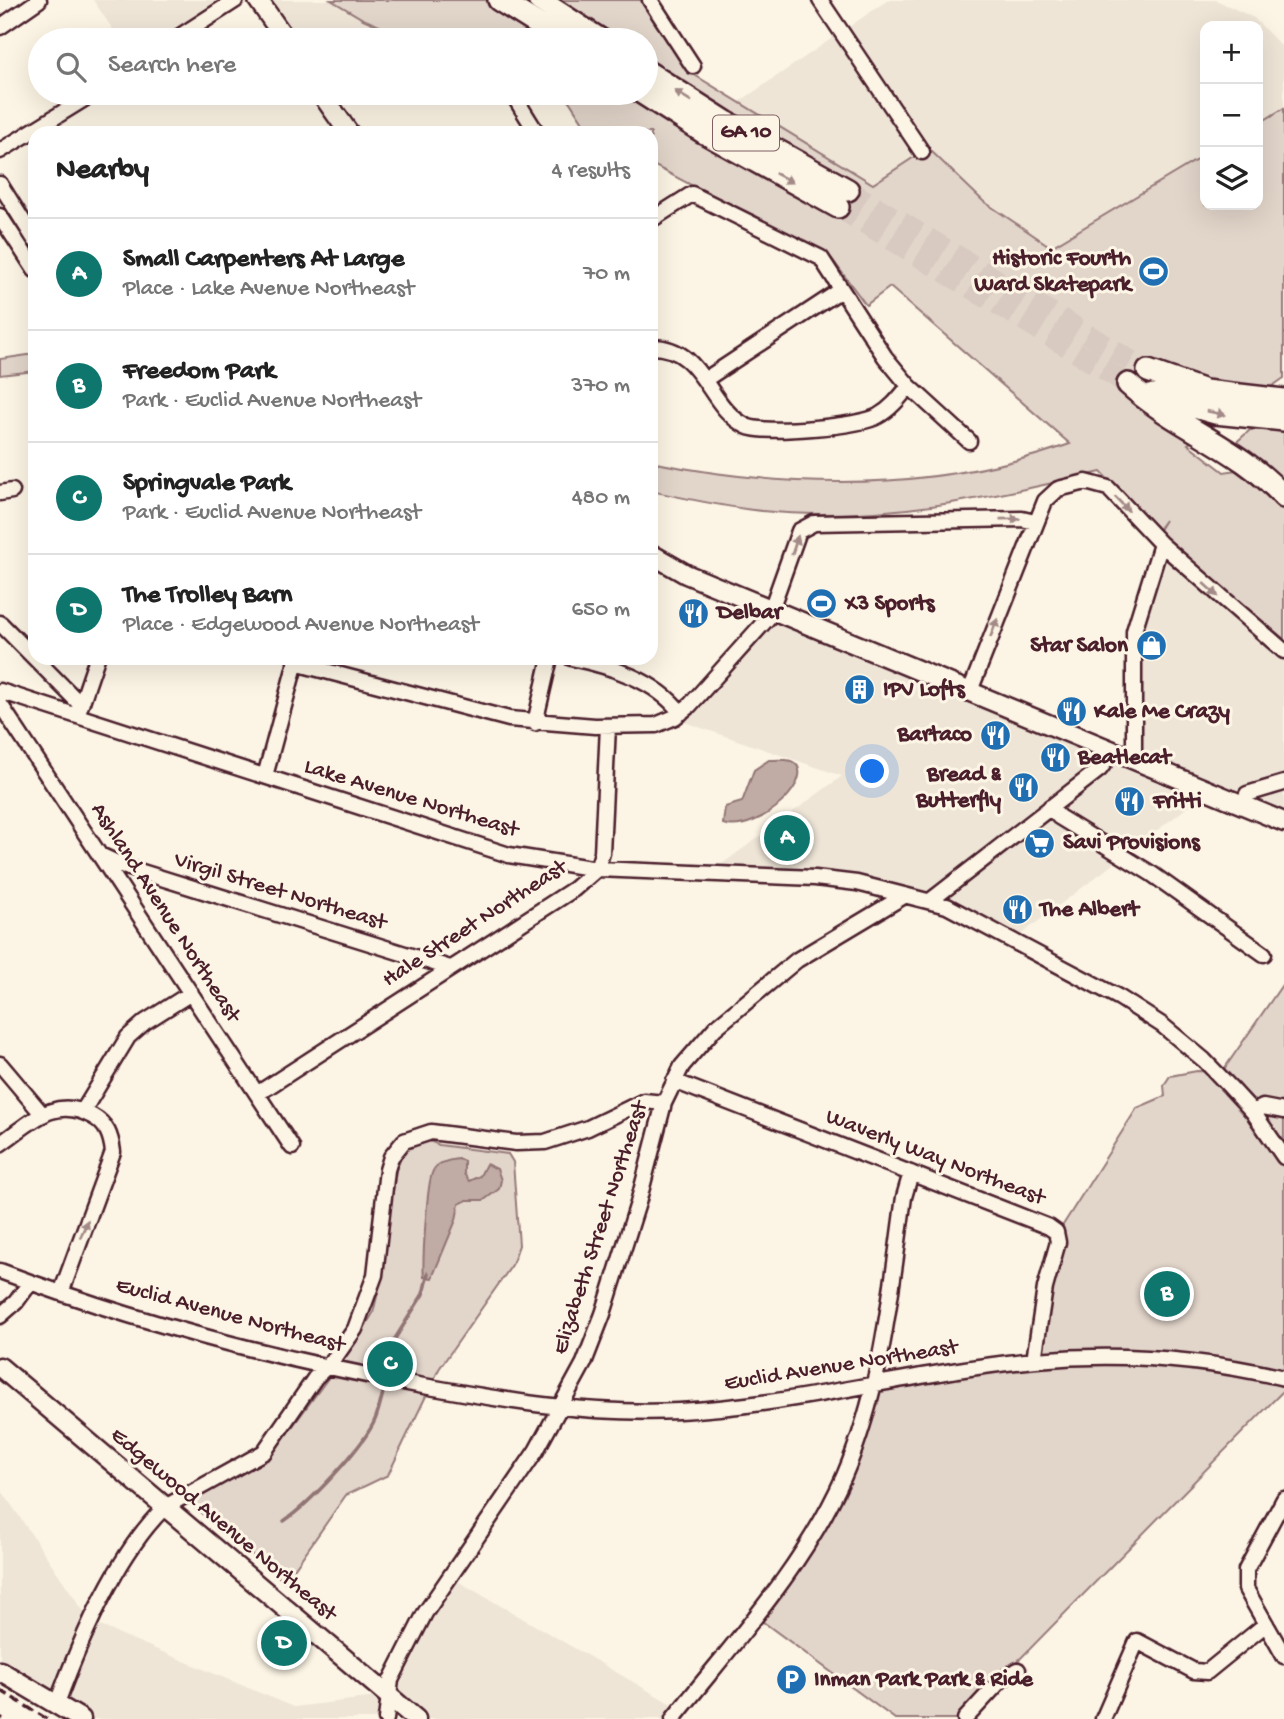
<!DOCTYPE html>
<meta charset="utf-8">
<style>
:root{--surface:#fff;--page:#f6f6f6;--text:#222;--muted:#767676;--line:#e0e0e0;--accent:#0f766e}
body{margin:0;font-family:"Gochi Hand",sans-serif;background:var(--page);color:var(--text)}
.controls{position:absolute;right:21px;top:21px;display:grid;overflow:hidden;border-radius:14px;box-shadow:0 7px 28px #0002}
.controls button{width:63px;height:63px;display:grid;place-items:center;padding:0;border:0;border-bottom:2px solid var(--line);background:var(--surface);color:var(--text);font:35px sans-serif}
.you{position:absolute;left:873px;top:772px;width:24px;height:24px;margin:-18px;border:5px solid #fff;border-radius:50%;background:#1a73e8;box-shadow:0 0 0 10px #1a73e833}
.badge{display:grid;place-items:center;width:46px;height:46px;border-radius:50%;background:var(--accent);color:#fff;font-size:23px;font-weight:700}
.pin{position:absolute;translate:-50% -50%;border:4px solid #fff;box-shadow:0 2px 7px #0006}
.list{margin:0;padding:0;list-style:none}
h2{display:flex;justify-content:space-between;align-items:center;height:91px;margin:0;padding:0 28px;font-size:30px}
h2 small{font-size:23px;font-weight:400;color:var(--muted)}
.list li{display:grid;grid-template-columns:46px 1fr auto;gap:21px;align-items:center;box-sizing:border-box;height:112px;padding:0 28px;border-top:2px solid var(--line)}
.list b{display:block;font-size:26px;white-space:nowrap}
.list p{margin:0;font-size:23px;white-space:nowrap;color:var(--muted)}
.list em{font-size:23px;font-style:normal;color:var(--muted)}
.icon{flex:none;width:38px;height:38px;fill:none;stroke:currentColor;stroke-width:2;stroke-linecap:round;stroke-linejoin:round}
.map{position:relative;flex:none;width:1284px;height:1719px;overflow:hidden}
.search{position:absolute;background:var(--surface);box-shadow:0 7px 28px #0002;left:28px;top:28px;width:630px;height:77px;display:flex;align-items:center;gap:18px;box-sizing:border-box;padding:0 24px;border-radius:38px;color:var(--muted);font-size:26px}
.panel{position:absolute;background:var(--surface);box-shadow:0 7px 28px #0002;left:28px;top:126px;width:630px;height:539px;border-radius:21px}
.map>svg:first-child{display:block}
.built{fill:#eee5d7}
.green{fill:#e2d5ca;stroke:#967a7a;stroke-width:2}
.water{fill:#c0aca5;stroke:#917474;stroke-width:2}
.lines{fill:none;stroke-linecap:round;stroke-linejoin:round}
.stream{stroke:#917474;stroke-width:3.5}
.highway-tunnel{stroke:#d8cac0;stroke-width:21;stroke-dasharray:21 10;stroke-linecap:butt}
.minor-casing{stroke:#4a1f2b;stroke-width:19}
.major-casing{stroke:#4a1f2b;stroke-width:23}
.highway-casing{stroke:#4a1f2b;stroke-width:26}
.minor{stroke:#fcf5e5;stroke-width:14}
.major{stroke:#fcf5e5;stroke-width:18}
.highway{stroke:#fcf5e5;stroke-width:21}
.rail{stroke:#4a1f2b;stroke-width:3.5;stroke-dasharray:10 5;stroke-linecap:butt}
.oneway{fill:#a38a88}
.labels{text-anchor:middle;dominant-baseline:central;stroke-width:6;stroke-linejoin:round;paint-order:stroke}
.shield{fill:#fcf5e5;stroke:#7f5f63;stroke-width:2}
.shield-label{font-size:21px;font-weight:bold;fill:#4a1f2b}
.poi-label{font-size:23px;font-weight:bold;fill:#4a1f2b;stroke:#fcf5e5;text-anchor:start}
.street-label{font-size:23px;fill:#4a1f2b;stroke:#fcf5e5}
</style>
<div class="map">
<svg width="1284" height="1719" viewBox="0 0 1284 1719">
<rect width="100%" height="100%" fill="#fcf5e5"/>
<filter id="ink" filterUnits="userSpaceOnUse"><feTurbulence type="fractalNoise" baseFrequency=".0143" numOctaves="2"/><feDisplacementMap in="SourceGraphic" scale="14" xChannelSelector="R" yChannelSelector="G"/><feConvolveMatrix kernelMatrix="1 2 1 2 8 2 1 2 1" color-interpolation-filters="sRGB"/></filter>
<g filter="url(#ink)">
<path class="built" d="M93,0H229L172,40H120Z
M256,0H338L378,19L349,40H284Z
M888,0H1216L1254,18L1284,49V108L1258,124V26H1205V155L1051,247L983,201L928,148L873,184L739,102Z
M1157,533L1284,639V831L1201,797L1011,942L920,893L707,875L842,776L672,718L774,605L1132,747V625Z
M0,1488L91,1622L294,1707L383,1696L449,1576L680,1709L672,1719H75L0,1672Z"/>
<path class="green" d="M331,0H641L693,74L873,184L928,148L983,201L1051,247L1205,155V205H1258V124L1284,108V378L1188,444L1224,472L1243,469L1284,507V639L1157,533L1165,520L1157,531L1101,472C990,498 877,523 762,511C724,507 688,499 651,491V462C789,490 935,492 1070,444L890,287L866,305L832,259L651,164V133H590L564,93H646V40H412L363,19Z
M35,354V371L0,375V359Z
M1250,430H1284V490L1232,446Z
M1284,982V1390L961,1719H895L751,1613L840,1484L871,1386L1042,1352L1056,1236L1137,1108L1165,1096L1164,1085L1170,1076L1197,1071L1222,1072Z
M422,1138L439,1145L508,1154L513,1162L519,1245L512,1265L439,1369L388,1475L346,1495L285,1582L189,1503L262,1458L281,1442L362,1332L373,1313L379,1288L396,1170L404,1151Z"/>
<path class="water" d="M769,760C775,760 785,759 791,761C822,774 759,836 723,824L725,807L742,802L754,770Z
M458,1159L464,1161V1174L469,1181L480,1176L486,1164L497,1169L501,1180L499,1189L484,1200H467L459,1204L456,1220L432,1278L424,1277C422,1263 427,1181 433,1171C437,1162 449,1160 458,1159Z"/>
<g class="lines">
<path class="stream" d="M391,1345L423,1294L428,1273
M284,1521C309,1504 359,1451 373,1424C378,1415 380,1403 383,1393"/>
<path class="highway-tunnel" d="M848,190L1148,371
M838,207L1128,384"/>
<defs>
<path id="minor" d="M650,0L693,66
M820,0L922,152
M0,27L39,0
M174,40L236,0
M512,93L537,133
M0,151L94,93
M0,184L35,240
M0,216L35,270
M651,220L692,194L821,258L885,357L909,386L969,441
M651,347C704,346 706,406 746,426C763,435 862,426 878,416C891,409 900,397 909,386
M706,379L841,290
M0,493L12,491
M0,623L81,705L76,715
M571,658C610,666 656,680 681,713
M295,663L509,719L595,726L656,725L675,717L690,705L768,618L799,531L814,523L1022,519L1035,522
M0,691L509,855L597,869L815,878L857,883L947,906L1120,998L1162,1025L1204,1060L1230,1087L1253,1112L1284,1157
M970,691L1045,501L1058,489L1086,482L1108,488L1161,544L1284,651
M0,704L292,1147
M81,705L97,658
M535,723L550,658
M1134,760V631L1161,544
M265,776L297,658
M1243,805L1247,794L1284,783
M1050,807L1059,817L1152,874L1264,954
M100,855L126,867L450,968
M930,901L1100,769L1113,751
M0,1064L43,1115
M674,1081L1049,1227L1056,1232L1058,1242L1045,1288L1034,1360
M257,1094L574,889L597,869L602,853L608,726
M83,1111L128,1037L145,1022L191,993
M1253,1112L1263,1107L1284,1111
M0,1144C31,1123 54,1095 92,1116C107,1124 111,1136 113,1152L61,1293
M0,1271C135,1322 277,1359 418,1385C507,1401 587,1415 679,1411C800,1405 916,1371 1036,1360C1120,1352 1203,1359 1284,1378
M0,1316L16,1302L30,1283
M1284,1499L1246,1570V1589L1284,1656
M56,1706C79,1643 117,1553 165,1507L264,1452L315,1378L334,1359L355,1329L375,1275L387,1170L391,1157L404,1141L431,1132L516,1143L545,1142L588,1128L644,1101L664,1103
M386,1719L391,1680L425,1613L536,1451L584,1363L603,1314L638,1203L664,1103L682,1066L715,1028L797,960L904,896
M673,1719C734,1642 804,1567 844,1476C882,1388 891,1291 904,1197L911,1173
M965,1719L1001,1680L1018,1670
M1103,1719L1137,1641L1194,1671L1207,1672L1266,1624"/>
<path id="major" d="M258,0L286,40
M321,93L349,133
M651,554L686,574L1284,822
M0,1367L416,1719
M0,1671L81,1719"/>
<path id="highway" d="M499,0L563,40
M539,0L601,40
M646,71L726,122L848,190
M642,93L703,132L838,207
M1148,371L1205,391L1284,400
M1128,384C1175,427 1241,448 1284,497
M1153,395L1215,413L1284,420"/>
</defs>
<use href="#minor" class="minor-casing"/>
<use href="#major" class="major-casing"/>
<use href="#highway" class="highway-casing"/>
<use href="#minor" class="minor"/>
<use href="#major" class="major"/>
<use href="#highway" class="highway"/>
<path class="rail" d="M0,1690L47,1719
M0,1717L3,1719"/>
</g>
<defs><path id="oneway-solid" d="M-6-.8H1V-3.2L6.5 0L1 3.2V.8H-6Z" transform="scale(1.75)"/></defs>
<g class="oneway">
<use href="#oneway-solid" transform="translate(683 96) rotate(-148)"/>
<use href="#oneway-solid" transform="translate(784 178) rotate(29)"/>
<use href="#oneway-solid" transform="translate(1216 413) rotate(12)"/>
<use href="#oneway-solid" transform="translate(1122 504) rotate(46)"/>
<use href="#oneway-solid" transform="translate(1010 519) rotate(-1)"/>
<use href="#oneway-solid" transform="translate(795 545) rotate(-72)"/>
<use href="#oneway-solid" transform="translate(1211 590) rotate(42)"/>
<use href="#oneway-solid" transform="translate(994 628) rotate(-69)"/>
<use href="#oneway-solid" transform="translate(84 1229) rotate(-67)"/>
</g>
</g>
<defs>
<symbol id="stadium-disc" viewBox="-11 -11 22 22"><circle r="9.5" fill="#1f6fb2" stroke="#fcf5e5"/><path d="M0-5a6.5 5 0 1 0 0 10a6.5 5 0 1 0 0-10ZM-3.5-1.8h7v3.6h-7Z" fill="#fff"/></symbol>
<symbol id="restaurant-disc" viewBox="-11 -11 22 22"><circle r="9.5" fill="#1f6fb2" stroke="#fcf5e5"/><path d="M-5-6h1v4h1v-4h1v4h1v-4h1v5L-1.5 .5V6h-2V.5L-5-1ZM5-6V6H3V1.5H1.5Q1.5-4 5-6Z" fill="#fff"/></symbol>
<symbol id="shop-disc" viewBox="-11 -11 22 22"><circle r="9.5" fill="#1f6fb2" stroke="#fcf5e5"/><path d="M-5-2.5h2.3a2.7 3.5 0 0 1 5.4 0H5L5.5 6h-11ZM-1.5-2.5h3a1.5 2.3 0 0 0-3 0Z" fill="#fff"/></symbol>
<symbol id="building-disc" viewBox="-11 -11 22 22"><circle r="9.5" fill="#1f6fb2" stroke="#fcf5e5"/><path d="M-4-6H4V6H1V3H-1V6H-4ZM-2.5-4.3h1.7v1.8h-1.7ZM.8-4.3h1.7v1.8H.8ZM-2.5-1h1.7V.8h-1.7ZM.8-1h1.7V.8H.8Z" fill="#fff"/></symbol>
<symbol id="supermarket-disc" viewBox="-11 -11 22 22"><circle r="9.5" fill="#1f6fb2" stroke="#fcf5e5"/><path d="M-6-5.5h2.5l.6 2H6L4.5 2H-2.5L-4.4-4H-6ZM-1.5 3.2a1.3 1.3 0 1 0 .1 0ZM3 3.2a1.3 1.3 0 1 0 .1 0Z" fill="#fff"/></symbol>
<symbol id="parking-disc" viewBox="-11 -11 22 22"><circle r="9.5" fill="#1f6fb2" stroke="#fcf5e5"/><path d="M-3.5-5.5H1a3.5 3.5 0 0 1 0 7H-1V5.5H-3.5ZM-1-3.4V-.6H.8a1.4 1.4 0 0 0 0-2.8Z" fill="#fff"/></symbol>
</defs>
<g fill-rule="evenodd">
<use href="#stadium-disc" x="1136" y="254" width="35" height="35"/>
<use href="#stadium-disc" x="804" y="586" width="35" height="35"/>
<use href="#restaurant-disc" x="676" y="596" width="35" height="35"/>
<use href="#shop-disc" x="1134" y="628" width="35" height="35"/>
<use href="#building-disc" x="842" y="672" width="35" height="35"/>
<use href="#restaurant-disc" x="1054" y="694" width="35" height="35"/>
<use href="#restaurant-disc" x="978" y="718" width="35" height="35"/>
<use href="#restaurant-disc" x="1038" y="740" width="35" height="35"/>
<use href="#restaurant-disc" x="1006" y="770" width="35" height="35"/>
<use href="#restaurant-disc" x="1112" y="784" width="35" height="35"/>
<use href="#supermarket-disc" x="1022" y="826" width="35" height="35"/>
<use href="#restaurant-disc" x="1000" y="892" width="35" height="35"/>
<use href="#parking-disc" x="774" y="1662" width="35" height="35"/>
</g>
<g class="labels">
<rect class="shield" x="713" y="115.5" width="66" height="35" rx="5"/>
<g class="shield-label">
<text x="746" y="133">GA 10</text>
</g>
<g class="poi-label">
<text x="1131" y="259" text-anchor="end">Historic Fourth<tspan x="1131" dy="26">Ward Skatepark</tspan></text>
<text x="845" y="604">X3 Sports</text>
<text x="717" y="613">Delbar</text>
<text x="1128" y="646" text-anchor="end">Star Salon</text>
<text x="883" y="690">IPV Lofts</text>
<text x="1094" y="712">Kale Me Crazy</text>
<text x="972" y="735" text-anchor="end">Bartaco</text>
<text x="1078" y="758">Beatlecat</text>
<text x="1001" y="775" text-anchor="end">Bread &amp;<tspan x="1001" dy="26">Butterfly</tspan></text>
<text x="1153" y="802">Fritti</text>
<text x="1063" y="843">Savi Provisions</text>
<text x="1040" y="910">The Albert</text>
<text x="814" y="1680">Inman Park Park &amp; Ride</text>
</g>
<g class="street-label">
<text transform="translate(411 799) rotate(17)">Lake Avenue Northeast</text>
<text transform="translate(280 892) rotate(17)">Virgil Street Northeast</text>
<text transform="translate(165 913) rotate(57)">Ashland Avenue Northeast</text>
<text transform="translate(475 924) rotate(-33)">Hale Street Northeast</text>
<text transform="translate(935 1158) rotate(21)">Waverly Way Northeast</text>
<text transform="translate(601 1228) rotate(-72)">Elizabeth Street Northeast</text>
<text transform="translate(230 1316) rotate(15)">Euclid Avenue Northeast</text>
<text transform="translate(841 1366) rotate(-9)">Euclid Avenue Northeast</text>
<text transform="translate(223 1525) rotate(40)">Edgewood Avenue Northeast</text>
</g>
</g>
</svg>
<div class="controls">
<button>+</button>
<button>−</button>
<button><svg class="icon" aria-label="layers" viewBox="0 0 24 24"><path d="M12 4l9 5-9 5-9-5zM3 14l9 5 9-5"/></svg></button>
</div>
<div class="you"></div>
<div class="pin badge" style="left:787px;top:838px">A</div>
<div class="pin badge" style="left:1167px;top:1294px">B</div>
<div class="pin badge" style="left:390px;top:1364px">C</div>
<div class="pin badge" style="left:284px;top:1643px">D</div>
<div class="search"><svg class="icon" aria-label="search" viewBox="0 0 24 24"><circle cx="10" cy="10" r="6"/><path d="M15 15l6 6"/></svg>Search here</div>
<section class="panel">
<h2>Nearby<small>4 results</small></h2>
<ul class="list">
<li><span class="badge">A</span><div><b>Small Carpenters At Large</b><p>Place · Lake Avenue Northeast</p></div><em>70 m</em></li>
<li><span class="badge">B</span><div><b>Freedom Park</b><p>Park · Euclid Avenue Northeast</p></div><em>370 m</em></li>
<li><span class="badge">C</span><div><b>Springvale Park</b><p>Park · Euclid Avenue Northeast</p></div><em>480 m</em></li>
<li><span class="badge">D</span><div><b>The Trolley Barn</b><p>Place · Edgewood Avenue Northeast</p></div><em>650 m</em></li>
</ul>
</section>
</div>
